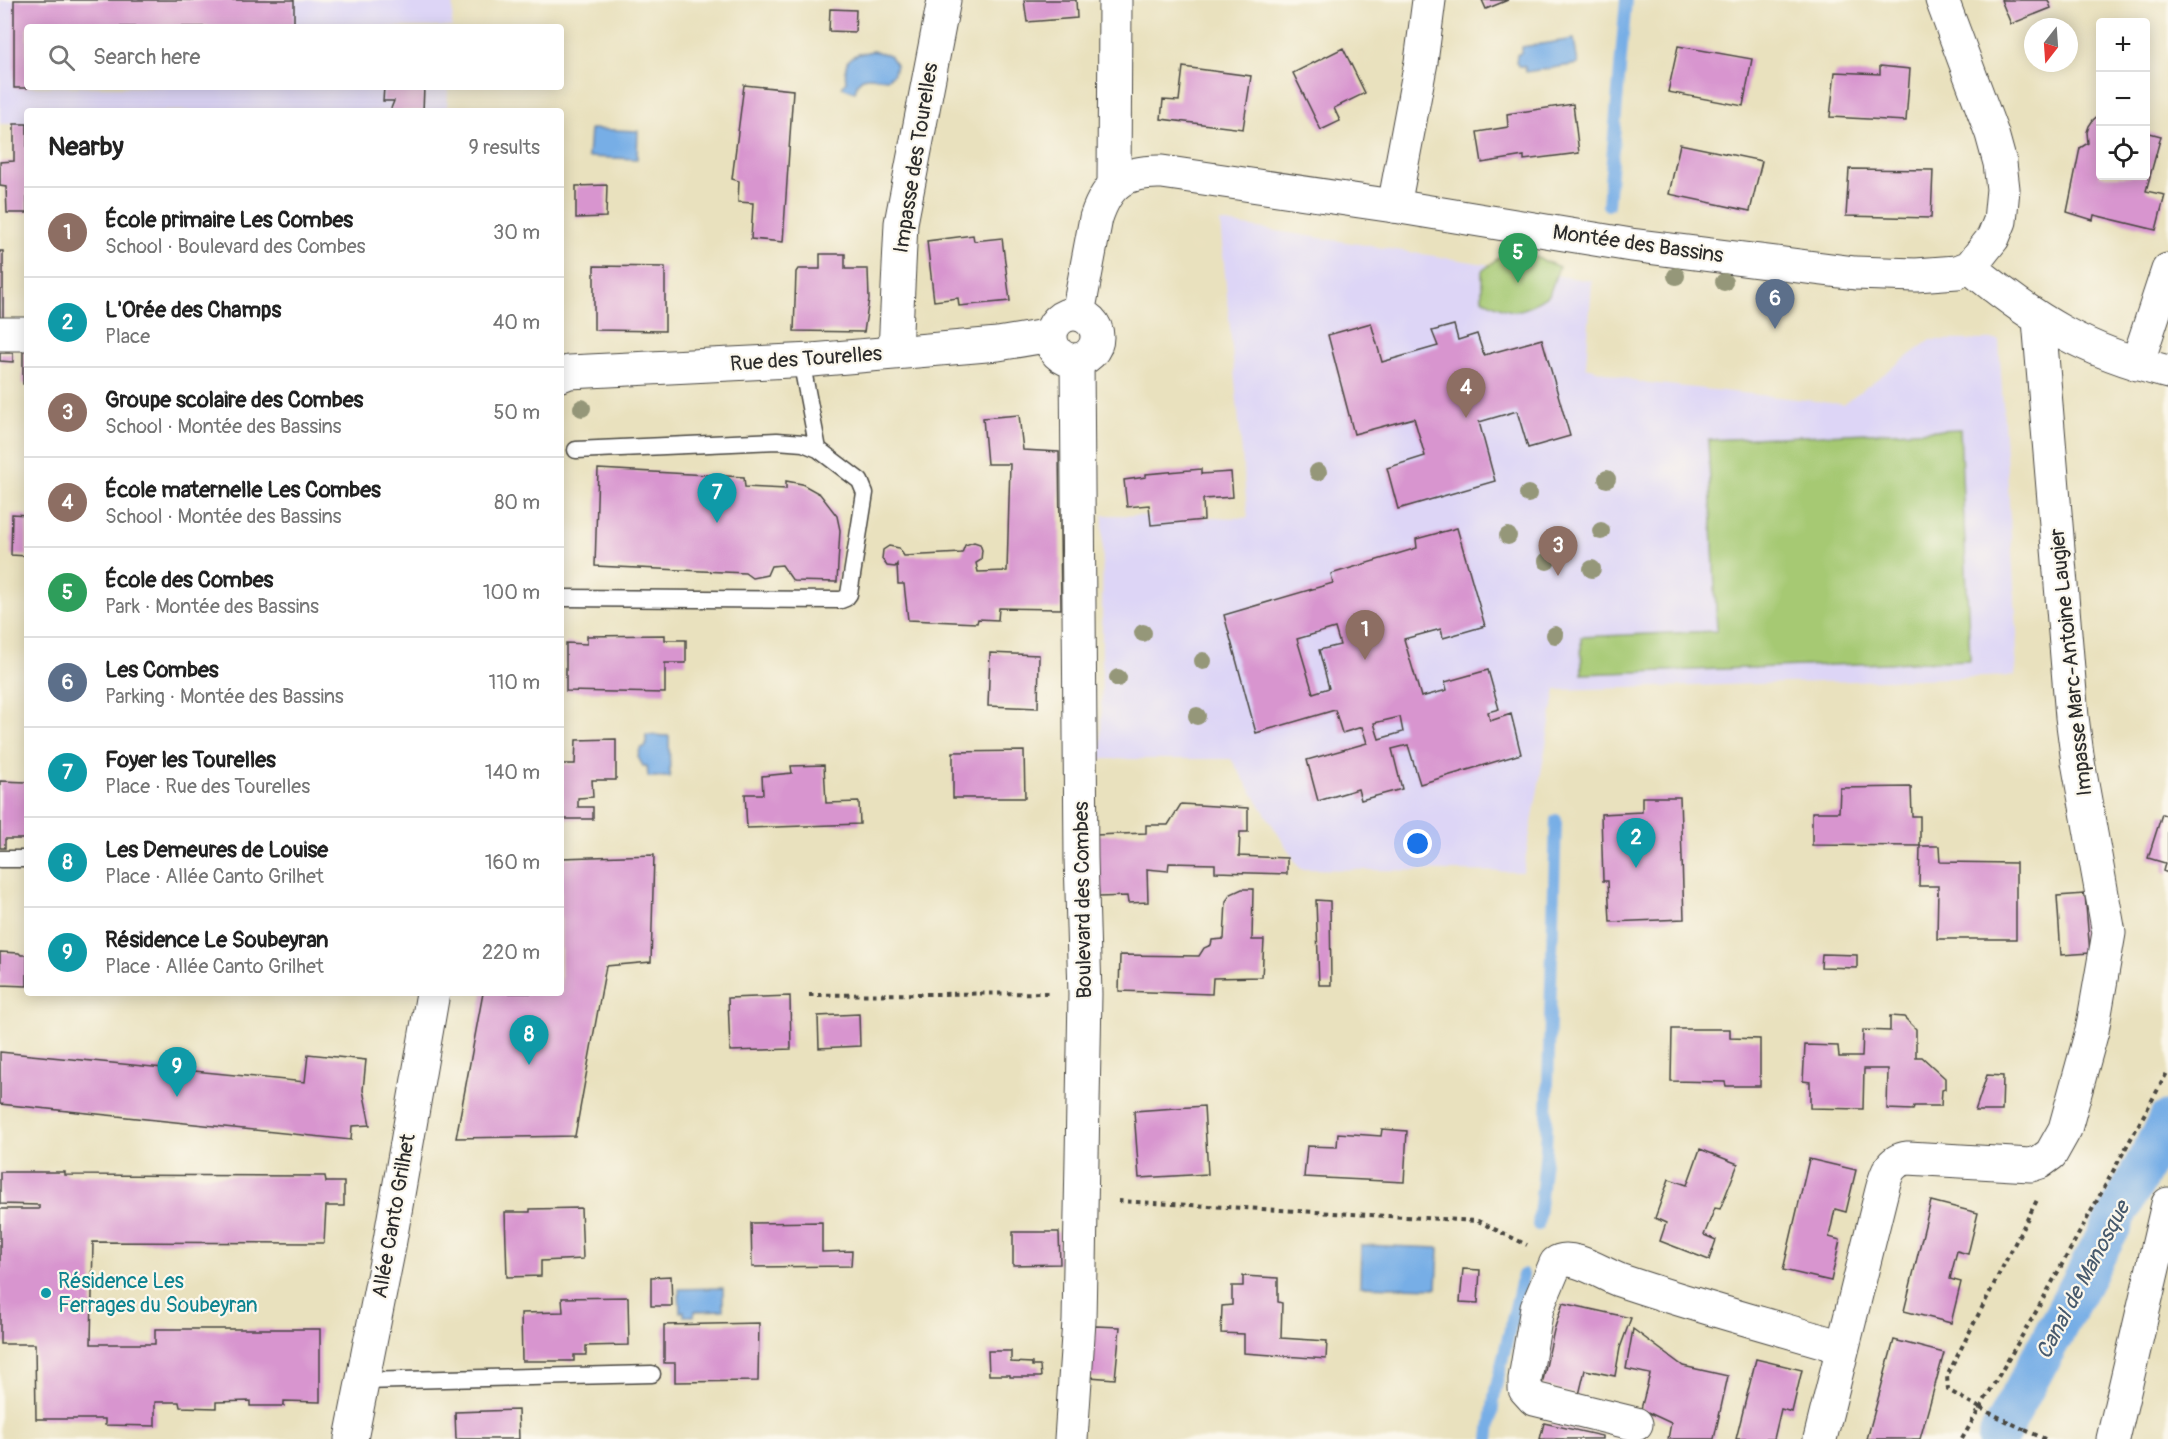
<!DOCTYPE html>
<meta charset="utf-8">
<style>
:root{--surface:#fff;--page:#f6f6f6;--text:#222;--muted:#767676;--line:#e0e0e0;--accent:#d1495b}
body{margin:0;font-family:Pangolin,sans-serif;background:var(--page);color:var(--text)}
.controls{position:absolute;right:18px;top:18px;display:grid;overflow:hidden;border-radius:6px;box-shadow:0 3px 15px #0003}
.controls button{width:54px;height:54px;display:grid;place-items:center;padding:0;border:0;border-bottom:2px solid var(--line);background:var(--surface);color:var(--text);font:30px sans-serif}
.compass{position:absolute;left:2024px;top:18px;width:54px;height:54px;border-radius:50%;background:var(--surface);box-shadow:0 3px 15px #0003;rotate:197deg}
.you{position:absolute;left:1418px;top:844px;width:21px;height:21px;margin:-15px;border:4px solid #fff;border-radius:50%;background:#1a73e8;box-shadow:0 0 0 9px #1a73e833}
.badge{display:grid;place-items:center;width:39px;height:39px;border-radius:50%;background:var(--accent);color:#fff;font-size:20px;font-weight:700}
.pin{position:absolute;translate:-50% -50px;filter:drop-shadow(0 2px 3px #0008)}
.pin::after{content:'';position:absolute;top:32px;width:21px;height:18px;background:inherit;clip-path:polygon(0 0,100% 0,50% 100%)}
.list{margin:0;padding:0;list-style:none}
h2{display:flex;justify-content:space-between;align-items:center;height:78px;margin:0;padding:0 24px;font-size:26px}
h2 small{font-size:20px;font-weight:400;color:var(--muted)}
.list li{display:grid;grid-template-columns:39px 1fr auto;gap:18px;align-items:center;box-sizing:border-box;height:90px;padding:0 24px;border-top:2px solid var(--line)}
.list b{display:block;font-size:22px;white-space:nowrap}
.list p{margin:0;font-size:20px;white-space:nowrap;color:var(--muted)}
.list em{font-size:20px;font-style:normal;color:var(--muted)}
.icon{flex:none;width:33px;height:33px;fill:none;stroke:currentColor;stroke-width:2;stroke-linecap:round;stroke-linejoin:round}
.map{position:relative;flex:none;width:2168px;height:1439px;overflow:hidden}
.search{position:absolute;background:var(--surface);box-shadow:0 3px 15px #0003;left:24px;top:24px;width:540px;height:66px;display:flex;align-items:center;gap:15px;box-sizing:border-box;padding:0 21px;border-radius:6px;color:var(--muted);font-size:22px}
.panel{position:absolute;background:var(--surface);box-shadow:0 3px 15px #0003;left:24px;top:108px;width:540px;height:888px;border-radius:6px}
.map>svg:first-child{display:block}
.built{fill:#ddd5f6}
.green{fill:#a6c973;stroke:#687a4f;stroke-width:1.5}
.water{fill:#77aee6;stroke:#516c88;stroke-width:1.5}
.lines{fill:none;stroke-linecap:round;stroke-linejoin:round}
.stream{stroke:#77aee6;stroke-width:12}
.canal{stroke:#77aee6;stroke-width:40}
.building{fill:#d895cf;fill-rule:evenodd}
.service-casing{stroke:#484641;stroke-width:19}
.minor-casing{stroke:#484641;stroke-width:35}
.tertiary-casing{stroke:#484641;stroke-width:35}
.path{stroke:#484641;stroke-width:4;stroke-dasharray:4.5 4.5;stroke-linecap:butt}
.service{stroke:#fff;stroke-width:16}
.minor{stroke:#fff;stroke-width:33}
.tertiary{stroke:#fff;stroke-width:33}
.path-bridge{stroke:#484641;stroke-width:4;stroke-dasharray:4.5 4.5;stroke-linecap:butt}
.tree{fill:#959779}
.culture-dot{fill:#0f9aa8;stroke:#fbf7ec;stroke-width:2}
.labels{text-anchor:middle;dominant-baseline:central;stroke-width:4.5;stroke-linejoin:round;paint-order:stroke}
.street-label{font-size:21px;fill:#2b2b2b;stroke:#fbf7ec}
.culture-label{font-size:21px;fill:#0d838f;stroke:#fbf7ec;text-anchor:start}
.water-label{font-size:22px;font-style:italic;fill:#46596c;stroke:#fbf7ec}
</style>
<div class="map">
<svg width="2168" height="1439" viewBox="0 0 2168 1439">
<rect width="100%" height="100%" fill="#fbf7ec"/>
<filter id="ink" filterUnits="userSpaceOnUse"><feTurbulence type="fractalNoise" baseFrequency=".0167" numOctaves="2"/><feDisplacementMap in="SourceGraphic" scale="12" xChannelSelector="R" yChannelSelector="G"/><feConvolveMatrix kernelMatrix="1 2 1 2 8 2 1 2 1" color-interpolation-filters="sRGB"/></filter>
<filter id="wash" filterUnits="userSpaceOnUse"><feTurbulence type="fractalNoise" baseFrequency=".008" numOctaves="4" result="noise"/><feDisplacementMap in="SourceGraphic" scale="24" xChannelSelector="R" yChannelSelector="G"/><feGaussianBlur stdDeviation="1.35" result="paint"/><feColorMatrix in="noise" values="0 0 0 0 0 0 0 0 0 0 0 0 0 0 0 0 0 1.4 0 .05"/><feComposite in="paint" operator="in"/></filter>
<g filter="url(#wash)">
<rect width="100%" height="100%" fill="#e9e1be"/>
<path class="built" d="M0,0H453L452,27H27V87H448L447,111H27V124H0Z
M1220,222L1592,281L1586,367L1640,382L1843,404L1930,340H1999L2017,633L2015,676L1556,690L1523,872L1300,869L1231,759H1101L1103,515L1248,518Z"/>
<path class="green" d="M1507,251L1530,255L1559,267L1549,295C1515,315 1518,316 1482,299V271Z
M1960,429L1970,660L1582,674L1581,637L1717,631L1708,440Z"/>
<path class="water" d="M1574,39L1578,64L1526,72L1525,67L1519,66L1516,63L1517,55L1522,52V47Z
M873,51L889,55L896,65L894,73L887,79C873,79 859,69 855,92L842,87L846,81C843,57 850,55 873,51Z
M590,129L638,131L637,159L588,157Z
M646,735L669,736L670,777H648L647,766H643L638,757L640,749L646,746Z
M1361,1245L1439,1248L1437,1288L1360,1286Z
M723,1288V1310L695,1311L694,1316H684V1311L680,1312L679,1289Z"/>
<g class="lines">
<path class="stream" d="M1608,205L1626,0
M1538,1225L1546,1150L1556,820
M1489,1439L1495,1391L1523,1275"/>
<path class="canal" d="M1997,1439L2168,1121"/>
</g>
<g id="blocks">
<path class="building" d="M14,0H294V27H27V88H14Z
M1024,0H1076L1077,18L1027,22Z
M1482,0H1508L1486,9Z
M2001,0H2048L2051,8L2011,24Z
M830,9L856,10L855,32L829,31Z
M1678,46L1752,59L1743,106L1668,92Z
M1343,48L1365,93L1334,108L1340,121L1321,130L1293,73Z
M1880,66L1910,69L1906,121L1830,117L1835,72L1880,74Z
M1183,67L1251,76L1243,129L1161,119L1163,100L1179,101Z
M744,85L793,90L783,242L751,239L753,203L738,202L739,181L732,179Z
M384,87H424L423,111H390L394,101H383Z
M1573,104L1579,153L1524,160V156L1482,163L1477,132L1508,127L1507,114Z
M2100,114V176H2146V132L2161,136L2146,191L2165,195L2156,230L2094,215L2093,220L2067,212L2080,148L2088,143L2087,132L2089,126L2093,120Z
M14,124H27V213H7L6,187L0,186V162L14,161Z
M1680,144L1762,161L1750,211L1669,194Z
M1849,169L1933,170L1931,218L1846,216Z
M607,185L606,217L576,218V186Z
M973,235L974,241L1002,238L1010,301L959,306L958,298L934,301L927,241Z
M0,251H3V319L0,320Z
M820,254H845V269H868L869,299L864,332L794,331L796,272L798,269H820Z
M594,266L665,267V331L594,330Z
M1371,323L1382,362L1438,346L1432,331L1454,325L1458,340L1477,334L1484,355L1542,339L1570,436L1528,448L1517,411L1479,422L1495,481L1398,509L1387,468L1425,456L1414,418L1354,434L1328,335Z
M23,343H27V384H23Z
M0,353H13V362L0,361Z
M1019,415L1023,450L1059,452L1061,609L999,608L998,620L978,619L977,623L908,620L904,584H898L897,564L895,567L887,566L882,559L883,550L889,546L899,548L904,556L962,553L965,545L974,542L980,544L982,550L981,560L976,563L978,572L1007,571L1010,464H987L983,418Z
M598,469L744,477L745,487L786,489V481L802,484L820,494L837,516L840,530L837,582L793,581L782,565L771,566L767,575L752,578L745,573L595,566Z
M1201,469V474L1231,472L1233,497L1203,499L1204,520L1151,525L1149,505L1127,507L1124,480L1146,477V474Z
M12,514L27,515V556L11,555Z
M1457,528L1485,626L1443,638L1441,629L1404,639L1421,697L1447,690L1445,682L1488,670L1499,709L1488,712L1490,721L1511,714L1521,754L1420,784L1408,745L1392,749L1402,789L1361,800L1358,789L1318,801L1307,760L1367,743L1362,727L1342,733L1335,710L1256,733L1224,615L1333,583L1331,574L1417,548L1416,539ZM1374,617L1377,634L1352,641L1347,624ZM1335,628L1340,645L1319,650L1329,688L1313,693L1297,639ZM1400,717L1403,732L1379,739L1374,723Z
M665,635V640H686V663H665V693L566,691V643L587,644V636Z
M990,653L1039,655L1038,708L988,706Z
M616,739V780H592L593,797L578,798V807H593V819H561V764H575L576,740Z
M1024,751L1025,798H953V752Z
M824,765L826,803L859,802L860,824L747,828L745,794H763L762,776L792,773L791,766Z
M0,781L27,782V839H5V848H0Z
M1911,787L1912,816H1920V846L1812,845V812H1839L1840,788Z
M1642,797H1680L1684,919L1610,922L1608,881H1603L1601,814L1642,812Z
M1181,804L1248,808V832H1240L1239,856L1287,858V874L1215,872V864L1169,863L1168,871L1147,869L1148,902L1128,903L1127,896L1099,897L1095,835L1146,833V825H1168Z
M2162,814L2168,816V873L2163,871L2165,863L2148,858Z
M1920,846H1939L1940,862L2016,863V939H1937L1938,886H1919Z
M654,855L651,962L606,966L575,1136L456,1138L483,993H561V858Z
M1242,889H1253L1252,940H1264L1262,977L1213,978L1212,994L1119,991L1120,955L1199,956L1204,948L1211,945L1212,940L1224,939L1226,901L1231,894Z
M2085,894L2090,953L2061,955L2057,896Z
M1316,900L1330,901L1331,985H1319Z
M0,952L19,953L21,955H27V986L0,985Z
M1822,954L1857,955V968L1821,967Z
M790,996L791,1049L730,1051L728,998Z
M859,1014L860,1046L819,1048L818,1016Z
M1890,1016L1904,1017L1916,1029V1057H1922L1945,1078V1089L1942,1090L1941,1106H1914L1913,1110L1887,1109L1888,1069H1864L1863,1109L1810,1108V1082L1803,1081L1805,1045L1838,1046L1839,1057H1862L1863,1030L1890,1031Z
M1672,1029H1730V1038L1760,1039V1086H1726L1725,1082L1671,1081Z
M0,1052L305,1082L308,1054L366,1060L363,1090L370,1125L352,1126L351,1140L0,1104Z
M1987,1075L2003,1076L2002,1111H1975Z
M1204,1106L1208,1174L1139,1178L1134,1111Z
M1382,1129L1407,1131L1404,1182L1304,1177L1307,1146L1337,1147L1338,1133L1381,1136Z
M1700,1149L1738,1164L1720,1209L1715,1208L1704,1235L1716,1240L1709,1260L1660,1241L1666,1223L1655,1218L1669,1179L1687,1185Z
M1809,1159L1856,1170L1846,1212L1835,1209L1829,1237L1840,1240L1831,1281L1783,1270Z
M0,1172H65V1175L325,1176L326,1182H344V1206H326L324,1243L93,1242L91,1344H155V1329H320V1402L284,1401V1406H250V1401L216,1402V1408L180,1407L179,1402H155V1426L105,1425V1419H36L35,1344H0V1209H39V1205L0,1204Z
M1931,1201L1978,1213L1968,1254L1957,1251L1950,1279L1961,1282L1951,1323L1904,1311Z
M581,1208L583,1259L541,1261V1276L507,1277L505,1212H530V1209Z
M822,1222V1252L852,1251L851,1266L752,1267L751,1223Z
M1013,1232H1059L1060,1264L1013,1265Z
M1463,1269L1480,1270L1478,1303L1460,1302Z
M671,1276L672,1306H651V1277Z
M1243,1276L1278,1278V1302L1282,1303L1281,1338L1327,1341L1326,1359L1244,1353V1334L1221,1333L1222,1306L1232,1305V1286H1243Z
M628,1297L629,1345L586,1346V1355H574V1361H522L521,1313L563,1312L562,1298Z
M1563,1303L1631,1318L1620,1348L1615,1376L1585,1370L1579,1395L1542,1385L1554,1330Z
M759,1323L758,1381L675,1382V1363H664V1325Z
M1095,1326L1120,1327L1115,1379L1090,1377Z
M1633,1329L1683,1366L1728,1376L1714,1439H1668L1671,1423L1641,1409L1650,1374L1626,1369Z
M1894,1340L1944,1353L1920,1439H1867Z
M988,1351H1011V1362L1032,1363V1366H1040L1041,1377H1010V1375H989Z
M1756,1359L1802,1370L1792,1412L1781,1409L1774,1439H1736Z
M518,1410L519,1439H456L455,1412Z
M1544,1423L1602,1436V1439H1540Z"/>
</g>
</g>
<g filter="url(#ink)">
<use href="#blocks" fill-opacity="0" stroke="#484641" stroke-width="1.5"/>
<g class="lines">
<defs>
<path id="service" d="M576,450L777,441L803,443L818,449
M561,598L841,600L846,598L849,594L865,493L860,481L818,449L801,360
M0,859H27
M362,1381L652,1374"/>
<path id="minor" d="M1114,185L1115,0
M1394,206L1421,62L1429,0
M1970,267C2035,321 2086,352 2168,372
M0,334H27
M895,352L901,223L944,0
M2137,364L2168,270
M1636,1424L1534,1399L1525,1389V1379L1537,1308L1556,1263C1570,1252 1603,1274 1619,1280C1692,1305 1768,1325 1842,1347
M1071,1439L1079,1321L1085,994L1081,858L1077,360
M1820,1439L1882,1190C1886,1174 1890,1160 1908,1158L2031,1165L2040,1162L2051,1154L2065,1129L2092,1031L2109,933L2078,762L2072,717L2039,320
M2113,1439L2168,1204"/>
<path id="tertiary" d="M1051 337a23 23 0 1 1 46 0a23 23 0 1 1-46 0Z
M1078,314L1096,218C1108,182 1125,171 1162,172L1394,206L1631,245L1855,273L1916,275L1957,272L1970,267L1993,238L2000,221L2003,189L2000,163L1992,134L1942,0
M561,375L569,372L812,360L998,344L1051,335
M351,1439L388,1252L433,993"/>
</defs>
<use href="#service" class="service-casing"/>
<use href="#minor" class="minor-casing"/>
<use href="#tertiary" class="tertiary-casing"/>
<path class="path" d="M809,995L1049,993
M1118,1201L1478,1221L1527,1245
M1980,1408L1948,1390L1947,1376L2037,1200
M2025,1430L2045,1439
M1962,1439L2037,1310L2168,1071"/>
<use href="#service" class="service"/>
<use href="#minor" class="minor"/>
<use href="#tertiary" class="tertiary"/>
<path class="path-bridge" d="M1980,1408L2025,1430"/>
</g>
<g class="tree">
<circle cx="1676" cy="276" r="9"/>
<circle cx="1724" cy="282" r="9"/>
<circle cx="1776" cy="288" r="9"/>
<circle cx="582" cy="408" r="9"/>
<circle cx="1318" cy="472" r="9"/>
<circle cx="1607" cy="479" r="9"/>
<circle cx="1528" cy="494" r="9"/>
<circle cx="1601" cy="531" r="9"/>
<circle cx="1508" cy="536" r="9"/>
<circle cx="1547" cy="561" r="9"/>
<circle cx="1592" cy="569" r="9"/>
<circle cx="1143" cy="633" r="9"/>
<circle cx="1555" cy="635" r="9"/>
<circle cx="1203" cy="661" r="9"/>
<circle cx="1118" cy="678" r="9"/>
<circle cx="1197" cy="716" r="9"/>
</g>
</g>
<circle class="culture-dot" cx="46" cy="1293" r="6"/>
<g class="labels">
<g class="street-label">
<text transform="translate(916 158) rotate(-81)">Impasse des Tourelles</text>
<text transform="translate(1638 244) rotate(8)">Montée des Bassins</text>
<text transform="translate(806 359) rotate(-4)">Rue des Tourelles</text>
<text transform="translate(2071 662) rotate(-96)">Impasse Marc-Antoine Laugier</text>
<text transform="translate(1083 900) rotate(-91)">Boulevard des Combes</text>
<text transform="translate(394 1216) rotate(-80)">Allée Canto Grilhet</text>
</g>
<g class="culture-label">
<text x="58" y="1281">Résidence Les<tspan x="58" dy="24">Ferrages du Soubeyran</tspan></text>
</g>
<g class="water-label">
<text transform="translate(2083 1280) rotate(-62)">Canal de Manosque</text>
</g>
</g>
</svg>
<div class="controls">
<button>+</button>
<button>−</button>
<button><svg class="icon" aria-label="locate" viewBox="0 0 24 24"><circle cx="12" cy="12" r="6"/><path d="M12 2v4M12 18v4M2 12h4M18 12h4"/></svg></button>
</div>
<svg class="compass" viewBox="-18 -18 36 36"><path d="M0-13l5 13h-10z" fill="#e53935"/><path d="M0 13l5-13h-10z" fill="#767676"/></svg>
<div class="you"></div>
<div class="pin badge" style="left:1365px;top:660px;background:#8d6e63">1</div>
<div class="pin badge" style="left:1636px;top:868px;background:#0f9aa8">2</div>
<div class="pin badge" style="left:1558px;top:576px;background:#8d6e63">3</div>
<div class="pin badge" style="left:1466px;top:418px;background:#8d6e63">4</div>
<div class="pin badge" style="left:1518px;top:283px;background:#2e9e5b">5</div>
<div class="pin badge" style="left:1775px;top:329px;background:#5c6f8a">6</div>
<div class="pin badge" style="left:717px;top:523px;background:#0f9aa8">7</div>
<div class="pin badge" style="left:529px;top:1065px;background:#0f9aa8">8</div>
<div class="pin badge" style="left:177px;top:1097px;background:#0f9aa8">9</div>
<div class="search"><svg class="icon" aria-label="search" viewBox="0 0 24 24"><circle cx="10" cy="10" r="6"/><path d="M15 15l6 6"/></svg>Search here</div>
<section class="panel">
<h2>Nearby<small>9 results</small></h2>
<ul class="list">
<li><span class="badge" style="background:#8d6e63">1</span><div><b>École primaire Les Combes</b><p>School · Boulevard des Combes</p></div><em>30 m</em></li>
<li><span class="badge" style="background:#0f9aa8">2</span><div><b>L'Orée des Champs</b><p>Place</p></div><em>40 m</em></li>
<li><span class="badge" style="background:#8d6e63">3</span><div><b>Groupe scolaire des Combes</b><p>School · Montée des Bassins</p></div><em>50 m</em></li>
<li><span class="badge" style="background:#8d6e63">4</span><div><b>École maternelle Les Combes</b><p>School · Montée des Bassins</p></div><em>80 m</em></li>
<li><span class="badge" style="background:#2e9e5b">5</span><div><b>École des Combes</b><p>Park · Montée des Bassins</p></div><em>100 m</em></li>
<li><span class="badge" style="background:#5c6f8a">6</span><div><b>Les Combes</b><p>Parking · Montée des Bassins</p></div><em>110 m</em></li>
<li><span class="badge" style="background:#0f9aa8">7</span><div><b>Foyer les Tourelles</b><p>Place · Rue des Tourelles</p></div><em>140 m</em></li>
<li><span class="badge" style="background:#0f9aa8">8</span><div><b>Les Demeures de Louise</b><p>Place · Allée Canto Grilhet</p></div><em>160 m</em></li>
<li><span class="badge" style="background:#0f9aa8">9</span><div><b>Résidence Le Soubeyran</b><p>Place · Allée Canto Grilhet</p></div><em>220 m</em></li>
</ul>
</section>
</div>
